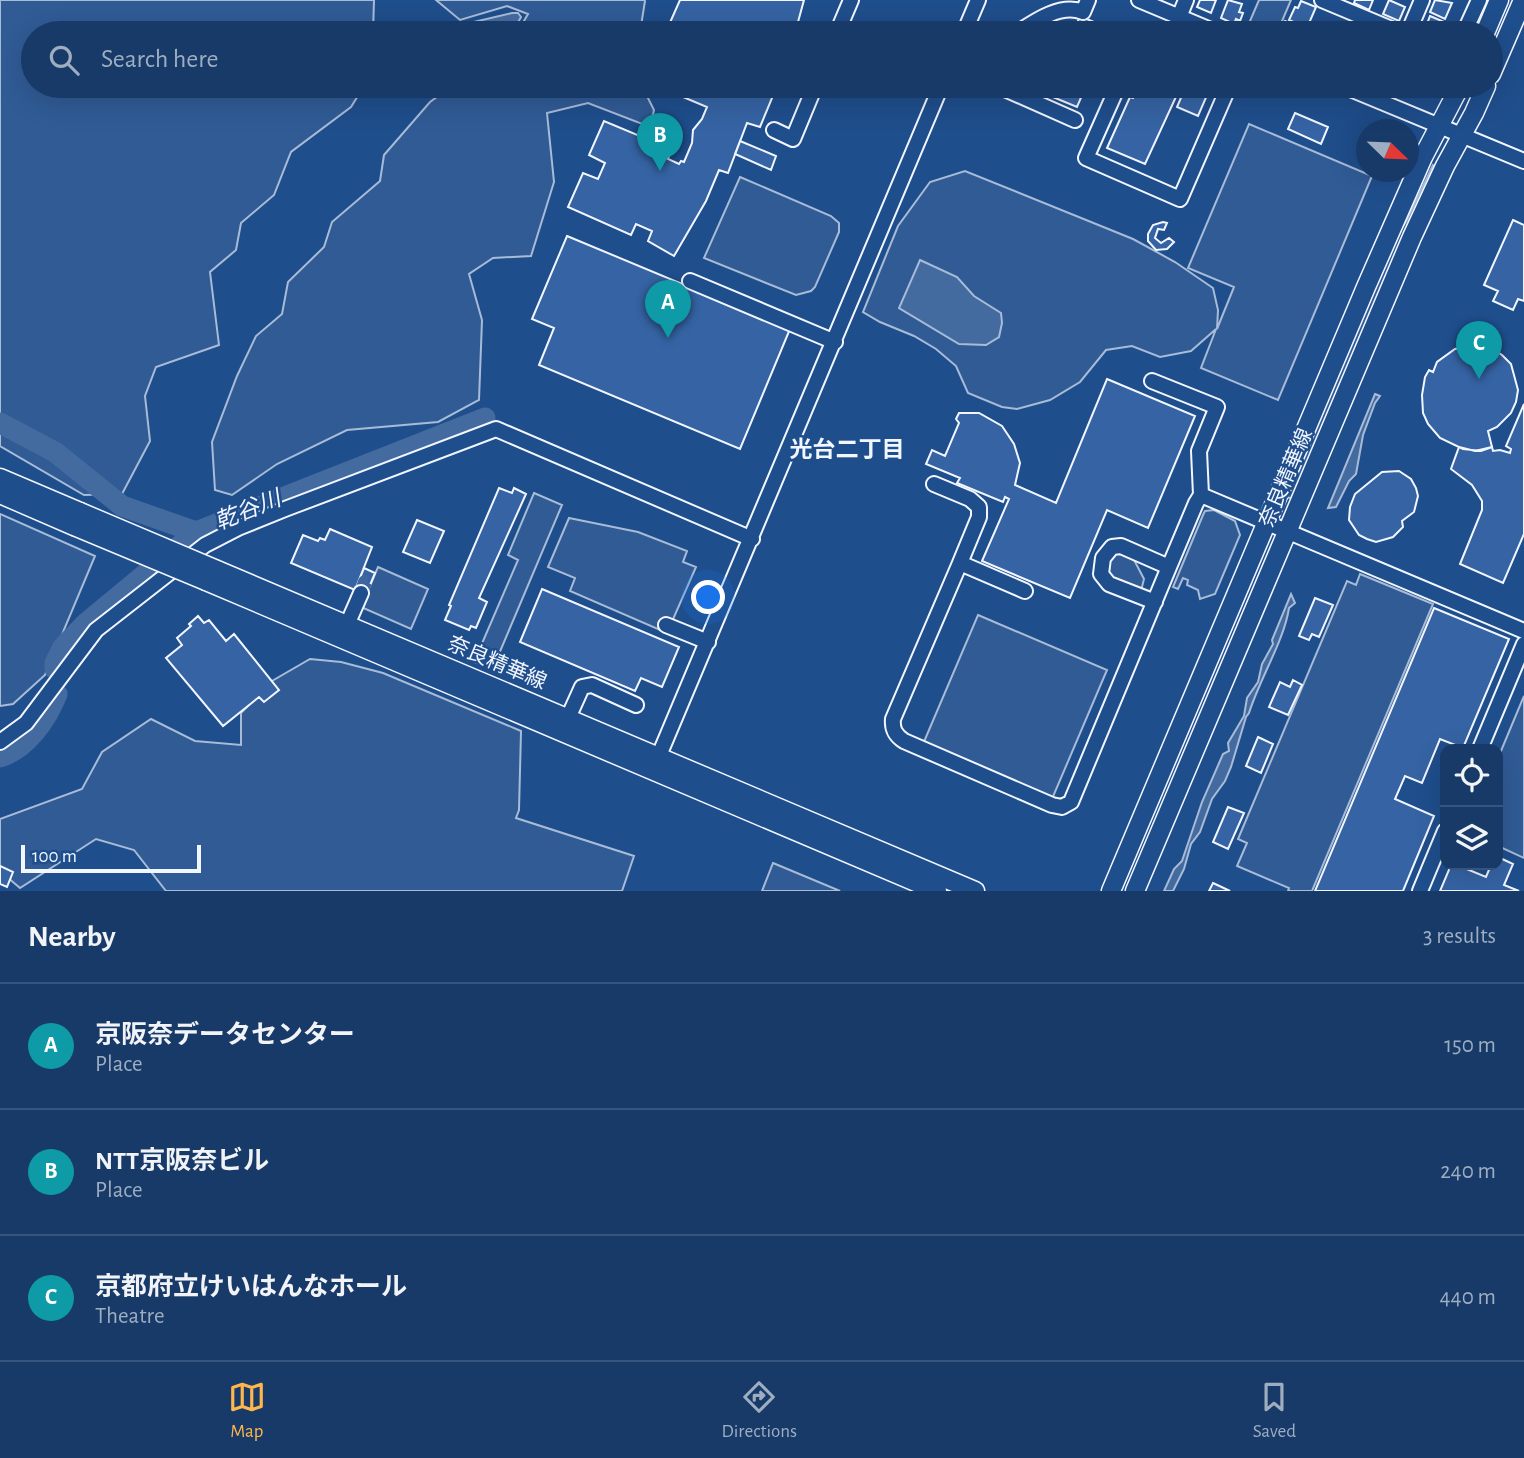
<!DOCTYPE html>
<meta charset="utf-8">
<style>
:root{--surface:#173a69;--page:#20416f;--text:#f1f3f6;--muted:#9eadc0;--line:#36547d;--accent:#ffb74d}
body{margin:0;font-family:"Alegreya Sans","Noto Sans JP",sans-serif;background:var(--page);color:var(--text)}
.controls{position:absolute;right:21px;bottom:21px;display:grid;overflow:hidden;border-radius:14px;box-shadow:0 7px 28px #0002}
.controls button{width:63px;height:63px;display:grid;place-items:center;padding:0;border:0;border-bottom:2px solid var(--line);background:var(--surface);color:var(--text);font:35px sans-serif}
.compass{position:absolute;left:1356px;top:119px;width:63px;height:63px;border-radius:50%;background:var(--surface);box-shadow:0 7px 28px #0002;rotate:113deg}
.scale{position:absolute;left:21px;bottom:18px;width:180px;box-sizing:border-box;padding-left:7px;border:4px solid #f2f6ff;border-top:0;font-size:19px;line-height:24px;white-space:nowrap;color:#f2f6ff;-webkit-text-stroke:5px #1f4e8c;paint-order:stroke}
.you{position:absolute;left:709px;top:598px;width:24px;height:24px;margin:-18px;border:5px solid #fff;border-radius:50%;background:#1a73e8;box-shadow:0 0 0 10px #1a73e833}
.badge{display:grid;place-items:center;width:46px;height:46px;border-radius:50%;background:var(--accent);color:#fff;font-size:23px;font-weight:700}
.pin{position:absolute;translate:-50% -58px;filter:drop-shadow(0 2px 4px #0008)}
.pin::after{content:'';position:absolute;top:37px;width:24px;height:21px;background:inherit;clip-path:polygon(0 0,100% 0,50% 100%)}
.list{margin:0;padding:0;list-style:none}
h2{display:flex;justify-content:space-between;align-items:center;height:91px;margin:0;padding:0 28px;font-size:30px}
h2 small{font-size:23px;font-weight:400;color:var(--muted)}
.list li{display:grid;grid-template-columns:46px 1fr auto;gap:21px;align-items:center;box-sizing:border-box;height:126px;padding:0 28px;border-top:2px solid var(--line)}
.list b{display:block;font-size:26px;white-space:nowrap}
.list p{margin:0;font-size:23px;white-space:nowrap;color:var(--muted)}
.list em{font-size:23px;font-style:normal;color:var(--muted)}
.icon{flex:none;width:38px;height:38px;fill:none;stroke:currentColor;stroke-width:2;stroke-linecap:round;stroke-linejoin:round}
.map{position:relative;flex:none;width:1524px;height:891px;overflow:hidden}
.search{position:absolute;background:var(--surface);box-shadow:0 7px 28px #0002;left:21px;right:21px;top:21px;height:77px;display:flex;align-items:center;gap:18px;box-sizing:border-box;padding:0 24px;border-radius:38px;color:var(--muted);font-size:26px}
.sheet{height:469px;background:var(--surface)}
nav{display:flex;justify-content:space-around;align-items:center;box-sizing:border-box;height:98px;border-top:2px solid var(--line);background:var(--surface);font-size:19px;color:var(--muted)}
nav a{display:grid;justify-items:center;gap:4px}
nav .on{color:var(--accent)}
.map>svg:first-child{display:block}
.built{fill:#305b95;stroke:#a8bbd7;stroke-width:2}
.water{fill:#446ba0;stroke:#a8bbd7;stroke-width:2}
.lines{fill:none;stroke-linecap:round;stroke-linejoin:round}
.river{stroke:#446ba0;stroke-width:21}
.building{fill:#3563a3;stroke:#f2f6ff;stroke-width:2}
.minor-tunnel{stroke:#3f679d;stroke-width:14;stroke-dasharray:14 7;stroke-linecap:butt}
.minor-casing{stroke:#f2f6ff;stroke-width:18}
.major-casing{stroke:#f2f6ff;stroke-width:21}
.minor{stroke:#1f4e8c;stroke-width:14}
.major{stroke:#1f4e8c;stroke-width:18}
.major-bridge-casing{stroke:#f2f6ff;stroke-width:21;stroke-linecap:butt}
.major-bridge{stroke:#1f4e8c;stroke-width:18}
.labels{text-anchor:middle;dominant-baseline:central;stroke-width:5;stroke-linejoin:round;paint-order:stroke}
.street-label{font-size:21px;fill:#f2f6ff;stroke:#1f4e8c}
.neighbourhood-label{font-size:23px;font-weight:bold;fill:#f2f6ff;stroke:#1f4e8c}
.water-label{font-size:23px;font-style:italic;fill:#f2f6ff;stroke:#1f4e8c}
</style>
<div class="map">
<svg width="1524" height="891" viewBox="0 0 1524 891">
<rect width="100%" height="100%" fill="#1f4e8c"/>
<path class="built" d="M0,0H374L373,33H33V86H364L351,107L291,152L274,195L241,223L236,250L210,272L219,345L156,367L145,396L150,441L122,494L84,495L0,446Z
M436,0H644L645,1L640,32L517,33L528,14L507,6L460,20Z
M1259,0H1291L1277,33H1260L1247,28Z
M452,86H642L654,110L650,127L588,103L547,113L554,182L531,256L493,258L469,274L482,320L479,400L438,422L347,430L277,464L232,495L215,490L212,442L237,376L256,336L282,314L288,282L324,247L332,222L380,181L384,155L430,102Z
M1249,124L1372,176L1278,400L1201,368L1216,329L1191,351L1160,357L1132,346L1106,350L1080,382L1050,400L1017,409L1002,407L968,393L956,366L936,349L914,336L880,322L863,312L898,226L930,182L965,171L1133,239L1175,262L1213,288L1218,310L1217,329L1234,287L1188,268Z
M1433,165L1438,168L1294,500L1285,496L1391,245L1407,220Z
M740,177L831,216L839,223V232L815,287L811,291L796,295L704,258Z
M534,493L562,505L496,661L488,658L485,666L474,662L518,560L508,555Z
M1214,510L1235,521L1240,535L1215,594L1200,599L1198,590L1187,585L1188,580L1183,578L1178,589L1173,587L1203,515L1205,511Z
M0,514L95,556L45,675L13,704L0,706Z
M569,518L638,532L687,551L683,562L696,567L667,633L570,591L575,578L548,567Z
M1118,552L1132,556L1144,579L1142,587L1139,589L1114,579L1109,574L1108,565L1111,557Z
M378,567L428,589L411,629L361,607Z
M1360,574L1433,604L1312,891H1288L1289,888L1237,866L1247,843L1238,839L1347,581L1356,585Z
M978,615L1107,670L1052,799L923,744Z
M310,659L341,662L383,673L521,731L519,810L516,818L634,856L622,891H166L134,850L96,839L20,888L0,871V819L82,789L102,752L151,719L195,741L241,745V713L272,681Z
M1524,696V858L1498,846V758Z
M773,863L840,891H762Z"/>
<path class="water" d="M512,13H518L521,17L512,33H467L465,24Z
M920,260L957,277L974,296L1001,313L1002,323L999,337L986,345L959,344L899,308Z
M1375,394L1380,396L1375,403L1363,435L1356,474L1349,481L1336,507L1328,508Z
M1291,594L1295,603L1289,608C1284,641 1260,678 1249,713L1246,717L1231,767L1225,781L1212,799L1200,832L1191,844L1184,869L1173,891H1164L1174,869L1182,861L1202,802L1223,754L1229,751L1228,743L1244,716L1247,698L1258,682L1262,664L1273,644L1272,640Z"/>
<g class="lines">
<path class="river" d="M0,423L55,452L122,506L196,532
M55,669V663L63,647L86,623L196,532L485,418
M0,757C27,749 47,719 57,694"/>
</g>
<path class="building" d="M680,0H804L795,33H679L668,27Z
M1200,0H1216L1211,13L1197,7Z
M1228,0L1242,4L1239,12L1243,13L1240,21L1236,19L1234,24L1221,18Z
M1355,0H1373L1369,10L1354,3Z
M1389,0L1405,7L1399,21L1383,14Z
M1435,0L1452,3L1445,19L1430,12Z
M1301,1L1316,7L1307,28L1289,20L1295,7L1298,8Z
M1080,16L1110,29L1108,33H1073Z
M1430,16L1449,24L1447,33H1429V31L1425,29Z
M1285,21L1302,29L1300,33H1280Z
M657,86H777L760,127L747,123L728,173L719,170L706,201L674,256L648,241L652,231L636,224L631,235L568,207L583,173L598,179L605,163L589,155L604,121L671,149L668,159L679,164L681,161L684,162L692,143L693,130L702,119L707,107Z
M1026,86H1086L1077,107Z
M1139,86H1181L1145,164L1107,148L1130,97L1133,98Z
M1186,86H1211L1198,116L1177,107Z
M1409,86H1424L1423,88L1420,87L1416,96L1406,91Z
M1295,113L1328,127L1321,144L1288,129Z
M740,141L776,156L771,170L735,154Z
M1513,220L1524,225V301L1518,299L1513,310L1493,301L1498,291L1484,285Z
M1163,222L1167,223L1164,230L1158,229L1155,238L1161,243L1169,238L1174,242L1167,249L1156,250L1148,241V234L1153,225Z
M567,236L790,329L740,449L539,365L554,328L532,319Z
M1471,345L1488,346L1502,355L1511,364L1518,390L1516,402L1511,413L1497,427L1488,431L1492,447L1481,451L1463,449L1440,438L1428,424L1423,413L1422,395L1425,377L1429,370L1433,372L1437,362L1455,349Z
M1107,379L1195,416L1148,528L1107,510L1070,598L982,561L1009,499L1005,497L1003,502L957,483L960,478L926,464L932,450L945,456L959,423L956,419L959,413H979L1002,426L1014,444L1020,463L1015,485L1056,503Z
M1524,404V534L1503,583L1460,564L1482,510V501L1472,485L1451,469L1459,447L1475,451L1492,447L1493,451L1500,450L1510,453L1511,449L1506,446Z
M1399,471L1411,479L1416,488L1418,496L1414,512L1402,521L1403,527L1393,537L1376,542L1367,539L1359,535L1349,520L1350,507L1355,494L1382,472Z
M499,488L512,493L514,488L526,494L479,598L487,602L476,628L471,626L469,630L445,620L451,606L449,605Z
M417,520L444,531L430,563L403,552Z
M330,529L372,547L355,590L291,563L303,535L318,541L320,538L325,540Z
M364,568L375,573L366,595L355,590Z
M542,589L679,647L662,687L641,678L635,691L520,642Z
M1315,598L1333,605L1319,637L1312,634L1309,640L1299,636Z
M1434,608L1509,639L1463,748L1440,739L1422,783L1405,776L1395,799L1434,816L1403,891H1315Z
M198,616L204,623L209,620L226,641L234,634L279,690L264,702L259,697L223,726L166,658L182,645L177,638L191,626L189,624Z
M1293,680L1302,685L1288,715L1269,707L1280,682L1290,687Z
M1258,737L1273,744L1261,773L1246,766Z
M1228,807L1244,813L1228,849L1213,842Z
M1498,857L1513,864L1504,885L1519,891H1440L1451,865H1457L1486,877L1491,865H1498Z
M0,866L13,872L7,887L0,884Z
M1213,883L1230,891H1209Z"/>
<g class="lines">
<path class="minor-tunnel" d="M361,593L365,582L373,585"/>
<defs>
<path id="minor" d="M1139,0L1218,33
M1322,0L1401,33
M1179,17L1186,0
M837,33L851,0
M964,33L978,0
M1017,33C1035,21 1061,3 1083,12L1088,0
M1408,33L1422,0
M1464,33L1479,0
M998,86L1075,120
M1118,86L1086,158L1180,199L1229,86
M1343,86L1524,161
M774,130L793,139L815,86
M690,281L835,342
M1152,381L1217,407L1199,451L1201,495
M934,484L970,499L979,507V517L960,563
M1025,591L960,563L893,719C892,729 895,735 904,741L1052,805L1062,807L1071,802L1169,567
M1155,602L1109,584L1101,574L1103,558L1112,547L1121,546L1169,567L1196,503L1201,495L1524,631
M347,625L361,593
M666,625L708,642
M568,718L582,687L592,685L636,705
M0,742L26,723L96,630L205,545L238,528L285,509L496,429L752,539
M1480,749L1524,644
M655,765L941,86
M1420,891L1445,831"/>
<path id="major" d="M1485,33L1499,0
M1491,74L1523,0
M0,478L80,512
M0,494L74,526
M217,570L975,891
M206,581L937,891
M1111,891L1366,287L1423,157L1460,86
M1135,891L1412,237L1445,166L1474,113L1486,86"/>
</defs>
<use href="#minor" class="minor-casing"/>
<use href="#major" class="major-casing"/>
<use href="#minor" class="minor"/>
<use href="#major" class="major"/>
<defs>
<path id="major-bridge" d="M80,512L217,570
M74,526L206,581"/>
</defs>
<use href="#major-bridge" class="major-bridge-casing"/>
<use href="#major-bridge" class="major-bridge"/>
</g>
<g class="labels">
<g class="street-label">
<text transform="translate(1286 478) rotate(-67)">奈良精華線</text>
<text transform="translate(497 663) rotate(23)">奈良精華線</text>
</g>
<g class="neighbourhood-label">
<text x="847" y="450">光台二丁目</text>
</g>
<g class="water-label">
<text transform="translate(248 511) rotate(-22)">乾谷川</text>
</g>
</g>
</svg>
<div class="controls">
<button><svg class="icon" aria-label="locate" viewBox="0 0 24 24"><circle cx="12" cy="12" r="6"/><path d="M12 2v4M12 18v4M2 12h4M18 12h4"/></svg></button>
<button><svg class="icon" aria-label="layers" viewBox="0 0 24 24"><path d="M12 4l9 5-9 5-9-5zM3 14l9 5 9-5"/></svg></button>
</div>
<svg class="compass" viewBox="-18 -18 36 36"><path d="M0-13l5 13h-10z" fill="#e53935"/><path d="M0 13l5-13h-10z" fill="#9eadc0"/></svg>
<div class="scale">100 m</div>
<div class="you"></div>
<div class="pin badge" style="left:668px;top:338px;background:#0f9aa8">A</div>
<div class="pin badge" style="left:660px;top:171px;background:#0f9aa8">B</div>
<div class="pin badge" style="left:1479px;top:379px;background:#0f9aa8">C</div>
<div class="search"><svg class="icon" aria-label="search" viewBox="0 0 24 24"><circle cx="10" cy="10" r="6"/><path d="M15 15l6 6"/></svg>Search here</div>
</div>
<section class="sheet">
<h2>Nearby<small>3 results</small></h2>
<ul class="list">
<li><span class="badge" style="background:#0f9aa8">A</span><div><b>京阪奈データセンター</b><p>Place</p></div><em>150 m</em></li>
<li><span class="badge" style="background:#0f9aa8">B</span><div><b>NTT京阪奈ビル</b><p>Place</p></div><em>240 m</em></li>
<li><span class="badge" style="background:#0f9aa8">C</span><div><b>京都府立けいはんなホール</b><p>Theatre</p></div><em>440 m</em></li>
</ul>
</section>
<nav>
<a class="on"><svg class="icon" aria-label="map" viewBox="0 0 24 24"><path d="M3 6l6-2 6 2 6-2v14l-6 2-6-2-6 2zM9 4v14M15 6v14"/></svg>Map</a>
<a><svg class="icon" aria-label="directions" viewBox="0 0 24 24"><path d="M12 3l9 9-9 9-9-9zM9 14v-3h6M13 9l2 2-2 2"/></svg>Directions</a>
<a><svg class="icon" aria-label="saved" viewBox="0 0 24 24"><path d="M7 4h10v16l-5-4-5 4z"/></svg>Saved</a>
</nav>
